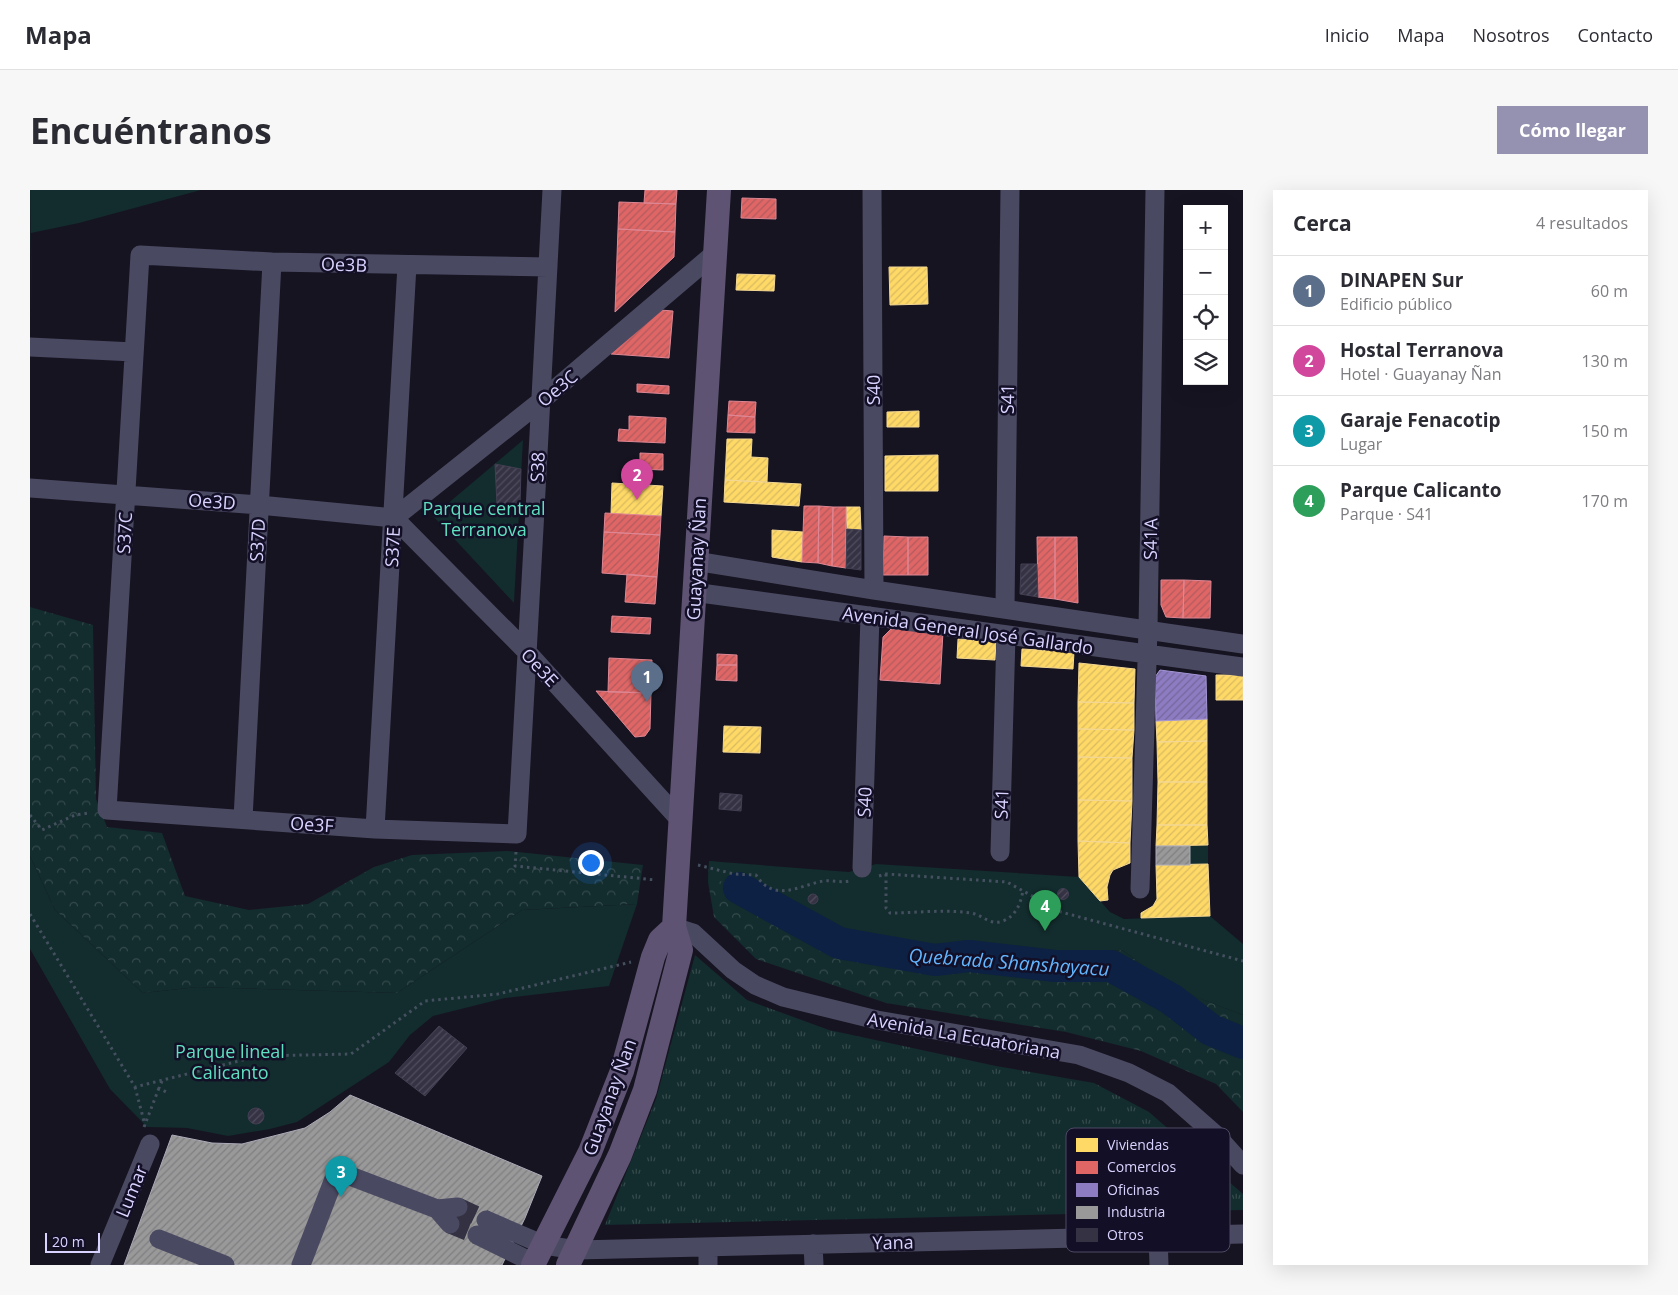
<!DOCTYPE html>
<html lang="es">
<meta charset="utf-8">
<style>
:root{--surface:#fff;--page:#f7f7f7;--text:#2b2b33;--muted:#7c7c81;--line:#e1e1e2;--accent:#9591b1}
body{margin:0;font-family:"Open Sans",sans-serif;background:var(--page);color:var(--text)}
.controls{position:absolute;right:15px;top:15px;display:grid;overflow:hidden;border-radius:0px;box-shadow:0 5px 20px #0002}
.controls button{width:45px;height:45px;display:grid;place-items:center;padding:0;border:0;border-bottom:1px solid var(--line);background:var(--surface);color:var(--text);font:25px sans-serif}
.scale{position:absolute;left:15px;bottom:12px;width:55px;box-sizing:border-box;padding-left:5px;border:2px solid #d9d4ff;border-top:0;font-size:14px;line-height:18px;white-space:nowrap;color:#d9d4ff;-webkit-text-stroke:4px #130f26;paint-order:stroke}
.you{position:absolute;left:560px;top:672px;width:18px;height:18px;margin:-12px;border:4px solid #fff;border-radius:50%;background:#1a73e8;box-shadow:0 0 0 8px #1a73e833}
.badge{display:grid;place-items:center;width:32px;height:32px;border-radius:50%;background:var(--accent);color:#fff;font-size:16px;font-weight:700}
.pin{position:absolute;translate:-50% -41px;filter:drop-shadow(0 1px 2px #0008)}
.pin::after{content:'';position:absolute;top:26px;width:18px;height:15px;background:inherit;clip-path:polygon(0 0,100% 0,50% 100%)}
.list{margin:0;padding:0;list-style:none}
h2{display:flex;justify-content:space-between;align-items:center;height:65px;margin:0;padding:0 20px;font-size:21px}
h2 small{font-size:16px;font-weight:400;color:var(--muted)}
.list li{display:grid;grid-template-columns:32px 1fr auto;gap:15px;align-items:center;box-sizing:border-box;height:70px;padding:0 20px;border-top:1px solid var(--line)}
.list b{display:block;font-size:19px;white-space:nowrap}
.list p{margin:0;font-size:16px;white-space:nowrap;color:var(--muted)}
.list em{font-size:16px;font-style:normal;color:var(--muted)}
.icon{flex:none;width:28px;height:28px;fill:none;stroke:currentColor;stroke-width:2;stroke-linecap:round;stroke-linejoin:round}
.map{position:relative;flex:none;width:1213px;height:1075px;overflow:hidden;border-radius:0px}
header{display:flex;align-items:center;gap:30px;box-sizing:border-box;height:70px;padding:0 25px;background:var(--surface);border-bottom:1px solid var(--line)}
header strong{font-size:24px}
nav{display:flex;gap:28px;margin-inline-start:auto;font-size:18px}
.intro{display:flex;align-items:center;justify-content:space-between;box-sizing:border-box;height:120px;padding:0 30px}
h1{margin:0;font-size:35px}
.button{padding:12px 22px;border-radius:0px;background:var(--accent);color:#fff;font-size:18px;font-weight:700}
main{display:flex;gap:30px;padding:0 30px}
aside{flex:1;background:var(--surface);border-radius:0px;box-shadow:0 5px 20px #0002}
.map>svg:first-child{display:block}
.grass{fill:url(#grass-tufts)}
.forest{fill:url(#forest-crowns)}
.green{fill:#132c2d}
.homes{fill:url(#homes-hatch);stroke:#f4d894}
.shops{fill:url(#shops-hatch);stroke:#de8794}
.offices{fill:url(#offices-hatch);stroke:#a496d5}
.industry{fill:url(#industry-hatch);stroke:#acabb8}
.lines{fill:none;stroke-linecap:round;stroke-linejoin:round}
.river{stroke:#0d2144;stroke-width:32}
.building{fill:url(#building-hatch);stroke:#433f54}
.minor-tunnel{stroke:#333142;stroke-width:19;stroke-dasharray:19 9;stroke-linecap:butt}
.path{stroke:#44505f;stroke-width:3;stroke-dasharray:2.5 4;stroke-linecap:butt}
.minor{stroke:#4a4962;stroke-width:19}
.major{stroke:#5e5373;stroke-width:24}
.labels{text-anchor:middle;dominant-baseline:central;stroke-width:5;stroke-linejoin:round;paint-order:stroke}
.street-label{font-size:18px;fill:#d9d4ff;stroke:#130f26}
.park-label{font-size:18px;fill:#5fe0c0;stroke:#130f26}
.water-label{font-size:19px;font-style:italic;fill:#62b6ff;stroke:#130f26}
.key{fill:#130f26;stroke:#4e4a67;stroke-width:1}
.key-label{font-size:14px;fill:#d9d4ff}
</style>
<header>
<strong>Mapa</strong>
<nav><a>Inicio</a><a>Mapa</a><a>Nosotros</a><a>Contacto</a></nav>
</header>
<div class="intro"><h1>Encuéntranos</h1><a class="button">Cómo llegar</a></div>
<main>
<div class="map">
<svg width="1213" height="1075" viewBox="0 0 1213 1075">
<defs>
<pattern id="grass-tufts" width="24" height="20" patternUnits="userSpaceOnUse" patternTransform="scale(1.25)"><rect width="24" height="20" fill="#132c2d"/><path d="M3 7l-1-3M5 7V3M7 7l1-3M15 17l-1-3M17 17v-4M19 17l1-3" fill="none" stroke="#354a4c"/></pattern>
<pattern id="forest-crowns" width="20" height="18" patternUnits="userSpaceOnUse" patternTransform="scale(1.25)"><rect width="20" height="18" fill="#132c2d"/><path d="M2 6a3 3 0 1 1 6 0M12 15a3 3 0 1 1 6 0" fill="none" stroke="#354a4c"/></pattern>
<pattern id="homes-hatch" width="6" height="6" patternUnits="userSpaceOnUse" patternTransform="scale(1.25)"><rect width="6" height="6" fill="#ffd966"/><path d="M-1 1l2-2M0 6l6-6M5 7l2-2" fill="none" stroke="#d9ba61"/></pattern>
<pattern id="shops-hatch" width="6" height="6" patternUnits="userSpaceOnUse" patternTransform="scale(1.25)"><rect width="6" height="6" fill="#e06666"/><path d="M-1 1l2-2M0 6l6-6M5 7l2-2" fill="none" stroke="#b05b5e"/></pattern>
<pattern id="offices-hatch" width="6" height="6" patternUnits="userSpaceOnUse" patternTransform="scale(1.25)"><rect width="6" height="6" fill="#8e7cc3"/><path d="M-1 1l2-2M0 6l6-6M5 7l2-2" fill="none" stroke="#736799"/></pattern>
<pattern id="industry-hatch" width="6" height="6" patternUnits="userSpaceOnUse" patternTransform="scale(1.25)"><rect width="6" height="6" fill="#999"/><path d="M-1 1l2-2M0 6l6-6M5 7l2-2" fill="none" stroke="#7f7e82"/></pattern>
<pattern id="building-hatch" width="6" height="6" patternUnits="userSpaceOnUse" patternTransform="scale(1.25)"><rect width="6" height="6" fill="#343243"/><path d="M-1 1l2-2M0 6l6-6M5 7l2-2" fill="none" stroke="#514f5f"/></pattern>
</defs>
<rect width="100%" height="100%" fill="#161421"/>
<path class="grass" d="M665,765L717,810L799,840L966,876L1064,893L1119,922L1213,1004V1020L575,1035L626,909Z"/>
<path class="forest" d="M0,417L63,435L66,609L77,637L132,643L155,706L219,720L278,714L344,677L382,665L477,661L613,675L607,714L492,720L367,803L167,797L113,803L25,720L0,666Z
M679,671L726,677L904,759L942,756L1027,766L1092,760L1146,799L1213,825V922L1186,894L1111,861L1036,842L856,813L726,769L684,727L678,692Z"/>
<path class="green" d="M0,0H171L49,33L1,43L2,147Z
M493,250L484,413L403,326Z
M1178,655V674L1160,675V656Z
M0,666L25,720L113,803L167,797L367,803L492,720L607,714L579,796L475,808L403,826L380,845L359,872L267,932L240,939L198,946L157,938L117,937L80,899L0,759Z
M679,671L819,682L846,674L1049,687L1080,722L1094,729L1180,726L1213,754V825L1145,799L1092,760L1027,766L942,756L904,759L814,746L712,690L678,692Z"/>
<path class="homes" d="M859,77H897L898,114L860,115Z
M707,84L745,85L744,101L706,100Z
M889,221V237H857V222Z
M697,249H722L721,267L738,268L737,292L695,290Z
M908,265V301H855V266Z
M695,290L771,294L769,316L694,312Z
M582,293L633,296L631,326L581,324Z
M816,317H830L831,340L817,339Z
M742,340L773,342L772,372L742,367Z
M928,449L966,451L965,470L927,468Z
M992,459L1044,462L1043,479L991,476Z
M1049,473L1105,479L1104,513L1048,512Z
M1186,485H1213V510H1186Z
M1048,512L1104,513V540L1048,539Z
M1177,529V551L1127,552L1126,531Z
M694,536L731,537L730,563L693,562Z
M1048,539L1104,540L1102,568L1048,567Z
M1177,551V592H1128L1127,552Z
M1048,567L1102,568V611L1048,610Z
M1128,592H1177V635H1127Z
M1048,610L1102,611L1100,653L1048,651Z
M1127,635H1177L1178,655L1126,656Z
M1048,651L1100,653V673L1083,680L1080,685L1077,697L1078,710L1070,711L1049,687Z
M1178,674L1180,726L1111,728V723L1123,716L1127,709L1126,675Z"/>
<path class="shops" d="M615,0H647L646,14L614,13Z
M712,8L746,9V29L711,28Z
M589,12L646,14L645,42L588,39Z
M588,39L645,42L644,67L585,122Z
M630,120L643,121L639,168L581,164Z
M607,194L639,196V204L607,202Z
M699,211L726,212L725,227L698,225Z
M698,225L725,227V243L697,242Z
M599,226L636,228L635,253L588,251L589,239L599,240Z
M610,263L633,264V280L610,279Z
M774,316H789L788,373L772,372Z
M789,316L803,317L802,376L788,373Z
M803,317H816V378L802,376Z
M575,323L631,326L630,345L574,342Z
M574,342L630,345L627,387L572,383Z
M854,346L878,347V385H853Z
M878,347H898V385H878Z
M1007,347H1025V409L1008,407Z
M1025,347H1047L1048,413L1025,409Z
M597,384L627,387L625,414L595,412Z
M1131,390H1154L1153,428L1136,427L1131,415Z
M1154,390L1181,391L1180,428H1153Z
M582,426L621,428L620,444L581,442Z
M861,439L913,442L910,494L850,490L853,447Z
M687,464L707,465V475H687Z
M579,468L622,470L621,503L578,502Z
M687,475H707V491L686,490Z
M566,501L621,503L620,539L615,546L605,547Z"/>
<path class="offices" d="M1130,480L1176,486L1177,529L1126,531L1125,487Z"/>
<path class="industry" d="M1126,656H1160V675H1126Z
M320,905L512,986L495,1028L472,1075H94L142,945L182,953L212,954L275,938L300,922Z"/>
<g class="lines">
<path class="river" d="M709,698L809,753L905,770L939,766L1025,776H1081L1141,809L1181,840L1213,853"/>
</g>
<path class="building" d="M465,274L491,279L490,314L467,315Z
M817,339L831,340V380L816,378Z
M991,374H1007L1008,407L990,404Z
M690,603L712,605L711,621L689,619Z
M1027.5 704a5.5 5.5 0 1 1 11 0a5.5 5.5 0 1 1-11 0Z
M778 709a5 5 0 1 1 10 0a5 5 0 1 1-10 0Z
M409,836L437,858L395,906L365,883Z
M218 926a8 8 0 1 1 16 0a8 8 0 1 1-16 0Z"/>
<g class="lines">
<path class="minor-tunnel" d="M428,1017L456,1030
M420,1034L447,1045"/>
<path class="path" d="M0,625L12,640L45,625L59,623
M486,662L485,676L626,690
M668,675L704,684L726,685C744,713 768,696 793,691C802,690 811,693 820,691
M856,684V718L860,723C886,723 915,719 941,723C953,725 960,736 973,731C986,726 991,713 993,700
M849,686L856,684L977,692L1031,722L1213,771
M0,724L105,897L229,866L321,864L395,811L468,804L601,772
M132,891L129,898L136,902
M105,897L115,935
M114,937L129,898"/>
<path class="minor" d="M842,0L844,400
M518,77L242,72L110,65L77,620L345,639L487,644C499,429 511,215 522,0
M0,157L104,162
M0,298L229,315L364,328
M364,328L497,462L651,631
M364,328L511,211L685,63
M665,371L844,400L1213,454
M663,402L1213,477
M975,418L980,0
M213,629L242,72
M345,639L377,75
M970,662L976,445
M832,678L840,426
M1110,699L1118,439L1125,0
M644,737L663,743L703,780L725,795L753,807L847,830L1049,865L1099,883L1138,903L1187,946L1213,975
M407,1019L420,1034
M456,1030L514,1055L547,1060L1213,1044
M447,1045L504,1073
M1128,1046L1129,1075
M129,1049L195,1075
M783,1054L784,1075
M678,1057V1075
M70,1075L120,954
M271,1075L307,981L407,1019L428,1017"/>
<path class="major" d="M503,1075L560,962L592,881L623,767L630,750L644,737
M538,1075L590,965L615,900L651,760L644,737L689,0"/>
</g>
<g class="labels">
<g class="street-label">
<text transform="translate(314 74) rotate(2)">Oe3B</text>
<text transform="translate(527 198) rotate(-40)">Oe3C</text>
<text transform="translate(843 200) rotate(-90)">S40</text>
<text transform="translate(977 209) rotate(-89)">S41</text>
<text transform="translate(507 277) rotate(-87)">S38</text>
<text transform="translate(182 311) rotate(4)">Oe3D</text>
<text transform="translate(94 343) rotate(-87)">S37C</text>
<text transform="translate(1120 349) rotate(-89)">S41A</text>
<text transform="translate(227 350) rotate(-87)">S37D</text>
<text transform="translate(362 357) rotate(-87)">S37E</text>
<text transform="translate(666 369) rotate(-87)">Guayanay Ñan</text>
<text transform="translate(938 440) rotate(8)">Avenida General José Gallardo</text>
<text transform="translate(510 477) rotate(47)">Oe3E</text>
<text transform="translate(834 612) rotate(-88)">S40</text>
<text transform="translate(971 614) rotate(-88)">S41</text>
<text transform="translate(282 634) rotate(4)">Oe3F</text>
<text transform="translate(934 845) rotate(10)">Avenida La Ecuatoriana</text>
<text transform="translate(579 907) rotate(-70)">Guayanay Ñan</text>
<text transform="translate(101 1001) rotate(-68)">Lumar</text>
<text transform="translate(863 1052) rotate(-1)">Yana</text>
</g>
<g class="park-label">
<text x="454" y="318">Parque central<tspan x="454" dy="21">Terranova</tspan></text>
<text x="200" y="861">Parque lineal<tspan x="200" dy="21">Calicanto</tspan></text>
</g>
<g class="water-label">
<text transform="translate(979 772) rotate(4)">Quebrada Shanshayacu</text>
</g>
</g>
<rect x="1036" y="938" width="164" height="124" rx="8" class="key"/>
<rect x="1046" y="948" width="22" height="14" fill="#ffd966"/>
<rect x="1046" y="971" width="22" height="13" fill="#e06666"/>
<rect x="1046" y="993" width="22" height="14" fill="#8e7cc3"/>
<rect x="1046" y="1016" width="22" height="13" fill="#999"/>
<rect x="1046" y="1038" width="22" height="14" fill="#343243"/>
<g class="key-label">
<text x="1077" y="960">Viviendas</text>
<text x="1077" y="982">Comercios</text>
<text x="1077" y="1005">Oficinas</text>
<text x="1077" y="1027">Industria</text>
<text x="1077" y="1050">Otros</text>
</g>
</svg>
<div class="controls">
<button>+</button>
<button>−</button>
<button><svg class="icon" aria-label="locate" viewBox="0 0 24 24"><circle cx="12" cy="12" r="6"/><path d="M12 2v4M12 18v4M2 12h4M18 12h4"/></svg></button>
<button><svg class="icon" aria-label="layers" viewBox="0 0 24 24"><path d="M12 4l9 5-9 5-9-5zM3 14l9 5 9-5"/></svg></button>
</div>
<div class="scale">20 m</div>
<div class="you"></div>
<div class="pin badge" style="left:617px;top:512px;background:#5c6f8a">1</div>
<div class="pin badge" style="left:607px;top:310px;background:#d1479c">2</div>
<div class="pin badge" style="left:311px;top:1007px;background:#0f9aa8">3</div>
<div class="pin badge" style="left:1015px;top:741px;background:#2e9e5b">4</div>
</div>
<aside>
<h2>Cerca<small>4 resultados</small></h2>
<ul class="list">
<li><span class="badge" style="background:#5c6f8a">1</span><div><b>DINAPEN Sur</b><p>Edificio público</p></div><em>60 m</em></li>
<li><span class="badge" style="background:#d1479c">2</span><div><b>Hostal Terranova</b><p>Hotel · Guayanay Ñan</p></div><em>130 m</em></li>
<li><span class="badge" style="background:#0f9aa8">3</span><div><b>Garaje Fenacotip</b><p>Lugar</p></div><em>150 m</em></li>
<li><span class="badge" style="background:#2e9e5b">4</span><div><b>Parque Calicanto</b><p>Parque · S41</p></div><em>170 m</em></li>
</ul>
</aside>
</main>
